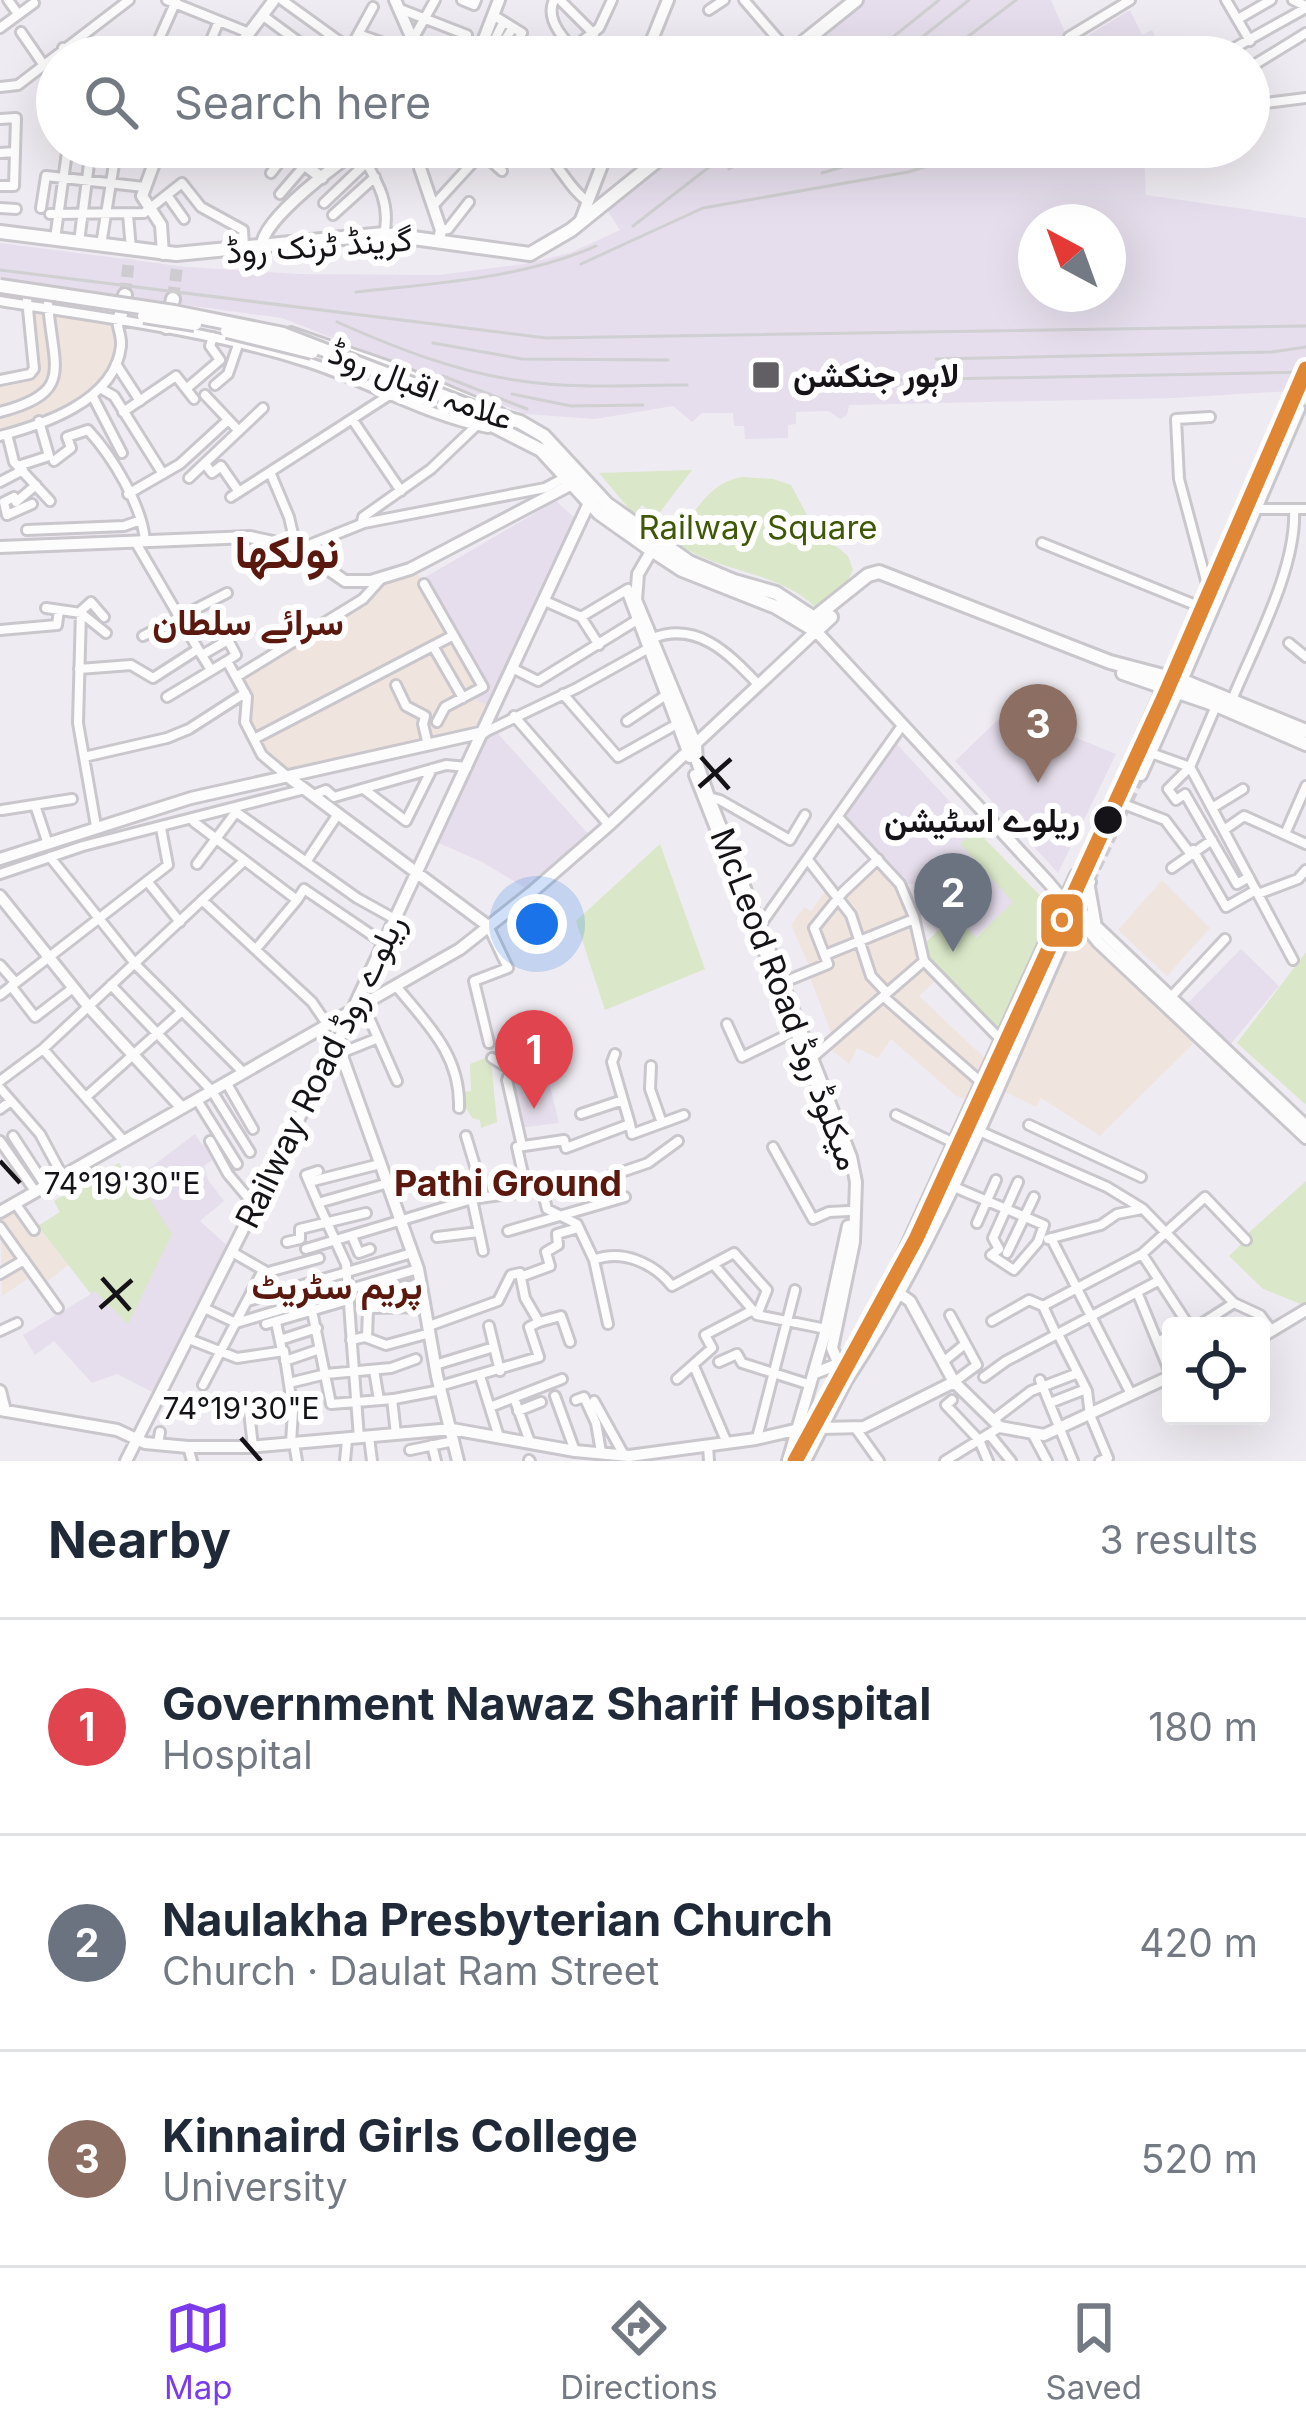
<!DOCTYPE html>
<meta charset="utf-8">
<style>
:root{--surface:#fff;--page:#f2f2f3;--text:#1f2937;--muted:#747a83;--line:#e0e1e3;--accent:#7c3aed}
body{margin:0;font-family:Inter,Vazirmatn,sans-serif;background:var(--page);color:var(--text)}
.controls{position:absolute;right:36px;bottom:36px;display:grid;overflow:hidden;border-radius:12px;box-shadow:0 12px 48px #0002}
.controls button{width:108px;height:108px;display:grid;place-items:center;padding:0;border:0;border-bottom:3px solid var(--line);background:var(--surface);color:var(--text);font:60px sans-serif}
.compass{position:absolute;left:1018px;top:204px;width:108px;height:108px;border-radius:50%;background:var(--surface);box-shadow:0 12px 48px #0002;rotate:319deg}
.you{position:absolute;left:537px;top:924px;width:42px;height:42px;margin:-30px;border:9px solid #fff;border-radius:50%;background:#1a73e8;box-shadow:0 0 0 18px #1a73e833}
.badge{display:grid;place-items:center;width:78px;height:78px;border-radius:50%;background:var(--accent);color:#fff;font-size:39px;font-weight:700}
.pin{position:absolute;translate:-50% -99px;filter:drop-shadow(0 3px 6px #0008)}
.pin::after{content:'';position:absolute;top:63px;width:42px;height:36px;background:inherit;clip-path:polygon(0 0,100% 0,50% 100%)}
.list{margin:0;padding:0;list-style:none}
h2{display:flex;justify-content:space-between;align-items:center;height:156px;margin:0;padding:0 48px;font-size:51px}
h2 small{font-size:39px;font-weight:400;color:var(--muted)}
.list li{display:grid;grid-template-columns:78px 1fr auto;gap:36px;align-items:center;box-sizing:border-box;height:216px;padding:0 48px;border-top:3px solid var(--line)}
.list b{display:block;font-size:45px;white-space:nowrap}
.list p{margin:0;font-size:39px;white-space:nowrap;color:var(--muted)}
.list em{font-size:39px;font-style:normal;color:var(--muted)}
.icon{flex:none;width:66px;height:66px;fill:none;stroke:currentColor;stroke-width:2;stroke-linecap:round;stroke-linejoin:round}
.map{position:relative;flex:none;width:1306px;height:1461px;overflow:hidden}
.search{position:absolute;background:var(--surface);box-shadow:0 12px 48px #0002;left:36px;right:36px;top:36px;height:132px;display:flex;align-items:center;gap:30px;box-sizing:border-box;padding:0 42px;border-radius:66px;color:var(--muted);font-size:45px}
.sheet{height:804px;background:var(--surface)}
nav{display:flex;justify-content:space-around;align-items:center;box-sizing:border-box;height:168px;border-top:3px solid var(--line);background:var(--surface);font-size:33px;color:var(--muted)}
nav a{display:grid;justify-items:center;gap:6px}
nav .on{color:var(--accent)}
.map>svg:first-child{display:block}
.commercial{fill:#f0e4de}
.built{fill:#e6deec;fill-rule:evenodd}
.green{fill:#dae7c8}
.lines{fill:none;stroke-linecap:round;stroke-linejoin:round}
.secondary-tunnel{stroke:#cecbd1;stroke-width:10;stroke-dasharray:10 5;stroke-linecap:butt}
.primary-tunnel{stroke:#cecbd1;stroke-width:12;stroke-dasharray:12 6;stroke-linecap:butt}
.street-casing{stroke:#c9c7cc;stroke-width:14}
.secondary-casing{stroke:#c9c7cc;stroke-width:16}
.primary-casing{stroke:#c9c7cc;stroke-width:18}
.street{stroke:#fdfcfd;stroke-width:8}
.secondary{stroke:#fdfcfd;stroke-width:10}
.primary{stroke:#fdfcfd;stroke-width:12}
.rail{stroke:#d0cfd1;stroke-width:3}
.primary-bridge-casing{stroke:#c9c7cc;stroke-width:18;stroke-linecap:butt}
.primary-bridge{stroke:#fdfcfd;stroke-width:12}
.metro-1-casing{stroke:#fff;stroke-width:24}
.metro-1{stroke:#e08736;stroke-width:15}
.ticks{fill:none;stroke:#151317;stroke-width:4.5}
.poi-dot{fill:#615f64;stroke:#fff;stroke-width:4.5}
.stop-dot{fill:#151317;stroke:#fff;stroke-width:4.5}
.labels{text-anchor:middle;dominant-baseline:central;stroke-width:12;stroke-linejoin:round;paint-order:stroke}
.street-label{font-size:33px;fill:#151317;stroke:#fff}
.poi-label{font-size:33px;font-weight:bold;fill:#151317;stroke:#fff;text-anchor:start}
.park-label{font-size:33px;fill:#3f5805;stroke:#fff}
.stop-label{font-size:33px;font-weight:bold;fill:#151317;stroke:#fff;text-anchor:end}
.neighbourhood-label{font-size:36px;font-weight:bold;fill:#5b180e;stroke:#fff}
.district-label{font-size:45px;font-weight:bold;fill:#5b180e;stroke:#fff}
.ticks-label{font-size:30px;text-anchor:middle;fill:#151317;stroke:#fff;stroke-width:12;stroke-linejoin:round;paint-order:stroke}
.line-badge{stroke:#fff;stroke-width:4.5}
.badge-label{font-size:33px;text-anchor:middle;font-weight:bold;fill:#fff}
</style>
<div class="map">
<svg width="1306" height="1461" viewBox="0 0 1306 1461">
<rect width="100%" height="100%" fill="#efebf2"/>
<path class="commercial" d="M27,301L110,311L122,340L114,369L88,400L0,436V380L33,372Z
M416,571L498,707L484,732L287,776L269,763L245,722L247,701L236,677L385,584Z
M878,859L900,884L924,961L939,977L919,996L991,1064L973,1103L955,1095L891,1039L878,1058L857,1048L849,1064L827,1047L834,1040L808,972L811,970L791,925L804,907L811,911L829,886L836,898Z
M1162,880L1210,928L1167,976L1118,930Z
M1077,909L1205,1032L1100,1136L1041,1098L1036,1107L993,1086Z
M18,1201L68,1265L43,1285L34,1275L2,1296L0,1212Z"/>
<path class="built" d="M865,0H1051L1071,46L1130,10L1142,35L1152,30L1160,45L1169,41L1177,57H794Z
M681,147H1054L1055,156L1144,155L1146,195L1306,218V390L1174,398L849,405L847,415L840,419L829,411L796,412V424L788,425V438L745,439L744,426H734L733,413H702L692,422L673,406L595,419L526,414L282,318L0,280V243L187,267L299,274L439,275L524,264L570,253L620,230L606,208ZM1036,222H1108V294H1036Z
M556,501L576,519L497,707L479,702L471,693L482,688L424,578Z
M1008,710L1116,754L1058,873L955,761Z
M493,728L592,838L532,892L482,862L432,840Z
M894,741L976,830L961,844L1014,902L975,938L954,915L937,931L932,925L942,913L914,884H900L841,817Z
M1241,949L1279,986L1225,1051L1181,1010Z
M546,1070L559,1123L517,1128L508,1077Z
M195,1134L202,1145L210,1141L218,1156L204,1166L208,1180L224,1201L200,1221L231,1249L160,1396L117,1374L92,1383L54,1341L35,1355L23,1335L91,1294L38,1226L60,1212L54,1201L119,1163L128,1178L151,1167Z"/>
<path class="green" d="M692,470L657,516L642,505L635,514L631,511L599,473Z
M742,477L773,479L791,485L807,515L824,536L848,556L853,570L847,582L816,608C779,570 720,574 677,543V535C695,512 710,482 742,477Z
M976,830L1060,916L1002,1041L924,961L921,947L954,915L976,938L1013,902L960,844Z
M660,844L705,969L605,1010L576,921Z
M1306,952V1103L1305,1104L1237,1043Z
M485,1058L491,1061L497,1122L481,1128L480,1120L472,1118L465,1106L459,1104V1093L471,1091L470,1064Z
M119,1163L127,1178L134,1175L172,1234L128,1324L95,1291L91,1294L38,1226L60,1212L54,1201Z
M1306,1181V1306L1263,1289L1229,1256L1246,1240L1244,1237Z"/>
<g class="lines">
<path class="secondary-tunnel" d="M1076,875L1127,769
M1090,882L1141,775"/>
<path class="primary-tunnel" d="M125,295L129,259
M173,299L177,267"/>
<defs>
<path id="street" d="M8,0L18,14
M167,0L249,33
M282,0L361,57
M462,0L474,5L476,0
M554,0C544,21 567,44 584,57
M560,0L594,34
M744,0L789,52
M1226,0L1250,41
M1293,0L1306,6
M400,9L467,35
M709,10L724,0
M262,15L319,57
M493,15L522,33L511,54
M1238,19L1271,0
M0,28L34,3
M21,32L43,64
M361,35L384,43
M520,37L533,57
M1069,37L1130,0
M413,39L435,0
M493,43L503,23
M63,48L74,57
M573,48L599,28L612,0
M330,49L339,57
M350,49L373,7
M439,54L447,57
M166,57L158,53L160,37L176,1
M193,57L198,49L206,52L219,21
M275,57L279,52
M378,57L384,43L406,48L414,46
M494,57L512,29
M1218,57L1306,8
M1249,68L1306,33
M0,87L18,85L129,0
M1249,105L1306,98
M0,119L16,118L14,186H0
M227,147H230
M539,147C559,162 567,187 588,202
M359,149C374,177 392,201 384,234
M0,153L15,152
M482,153L502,171
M254,157L263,147
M492,162L504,147
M271,173L291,147
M280,194L305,165
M167,195L184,219
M324,203L366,163
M433,206L487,147
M0,208L16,209
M41,208L46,176L144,187
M50,214L144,213L182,183L201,207L243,230L244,247
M128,215L131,249
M333,215L375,177
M441,230L448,229L469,202
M55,239L67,152
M79,242L90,156
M101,245L115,158
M0,301C103,318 207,330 307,362C367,381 426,416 488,428
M291,332L389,366L501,413
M116,364L140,401
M0,380L30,374L34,369L26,289
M215,385L228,374L239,342
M100,388L114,396L163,474
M186,389L220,360L210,346L213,337
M92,395L122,453
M205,395L239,431
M0,412C75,392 53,369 48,304
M123,412L176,376L194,399
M352,419L401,491
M7,434L14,462L50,501
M0,436C41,425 115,402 121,346C122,336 117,328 117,318
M54,461L71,448L67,437L88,430C112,456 142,505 145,541
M205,464L212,473L221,466L239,492
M18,466L49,456L39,421
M270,472L289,517L296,547
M189,478L263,408
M0,482L23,470
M128,494L180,464L228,420
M231,497L391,394
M4,502L14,497L16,502L36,485
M4,502L7,515L32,504
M362,522L363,517L431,469L476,426
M27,530L124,526L141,520
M136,543L198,649
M1042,543L1198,606
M299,549L364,523L545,488L566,477
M424,584L483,687L445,707L437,722
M1207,584L1179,479L1176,419L1210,417
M545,601L581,617L599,645
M46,608L81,613L106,633
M581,617L628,589
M0,630L57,625L59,610
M143,636L227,593
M653,638C697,621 728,653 757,683
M1289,643L1306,657
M433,646L463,698
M202,655L228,640L236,655L227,661L247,697L245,722L262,755L287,776
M79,669L131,665L153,678L198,649L211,670
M514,669L538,681L637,620
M236,677L363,599L380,580
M1167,678L1241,509H1306
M1183,681L1300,409
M396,685L406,706L425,716L423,724L428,745
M563,694L618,757L677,724
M167,697L227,661
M1232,700C1254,646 1297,568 1294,510
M1216,706L1190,767L1168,789L1176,800L1185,794L1237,884L1249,877
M514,716L609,825
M627,721L666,695
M485,732L577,688L649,648
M254,739L452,636
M1137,748L1190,767L1293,960
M84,757L167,738L189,729L245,693
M365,790L406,821L432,769
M313,795L326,790L334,797L446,765L467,767
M709,797L720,800L790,840L805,815
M35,805L47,841
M1126,805L1165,820L1190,853
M1212,808L1243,789
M2,810L72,799
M236,812L357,898L393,918
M839,818L900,884L914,917L924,961L1001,1040
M194,822L297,900L304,889L382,942
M96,826L78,723L81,611L91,602L104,617
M1224,830L1244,816L1306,844
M1285,834L1306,786
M1193,850L1226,907L1256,890
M50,857L137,966L243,1072
M808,860L851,915L871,976L887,993
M306,862L338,814
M197,864L236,812
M1172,868L1212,840
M0,874L83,846L305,789
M147,881L180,922
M1258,894L1298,879L1306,870
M202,900L312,1002L327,1024
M761,924L901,727
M488,926L508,968L474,981L489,1043
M256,949L297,900
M825,955L914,919
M0,965L15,982
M784,982L828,964L814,928L843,892L878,859
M111,985L212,1091L250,1152
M11,986L35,1017L73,988
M396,986C427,1024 461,1055 459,1108
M0,995L168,865L161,828
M884,997L982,1083
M1170,998L1225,939
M363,1004L397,1081
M727,1024L742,1057L795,1031
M43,1049L123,1140
M341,1053L378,1038
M615,1054L612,1062L630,1124
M492,1058L520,1075L545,1070
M812,1058L924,961
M651,1066L650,1089L662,1123
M511,1069L507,1080L522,1146
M0,1081L43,1049L244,861
M226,1082L253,1129
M0,1088L40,1134L62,1175
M86,1097L181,1012
M197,1100L237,1164
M0,1109L11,1101
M581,1114L623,1100
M896,1115L954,1143
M1029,1125L1141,1177
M979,1131L1107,1187L1143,1209L1234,1303L1260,1315L1272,1331
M13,1136L45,1185
M466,1136L484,1196
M0,1141L35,1191
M210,1141L228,1174L255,1206
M773,1147L813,1219L829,1212L849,1211
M318,1171L306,1175L318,1203
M309,1182L380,1164
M954,1187L1044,1225L1038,1242L1014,1270L991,1255L999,1249L993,1238L1018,1182
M542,1189L547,1209L577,1224L594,1260L608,1324
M527,1192L517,1147L564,1140L566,1148L630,1124L632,1134L684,1115
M472,1199L483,1251
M15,1203L34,1230
M977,1223L996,1180
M0,1227L58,1308
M508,1231L625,1197
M352,1236L359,1253L370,1249
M437,1237L479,1232
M1051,1238L1131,1394
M1048,1239L1101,1225L1117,1214L1142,1209
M287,1242L300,1239V1229L366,1213
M306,1249L472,1199L611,1180L610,1176L648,1163L678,1141
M232,1252L265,1271
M1007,1253L1034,1197
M1142,1254L1189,1326
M594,1260C622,1249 654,1263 672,1286L734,1253L767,1290L757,1315
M714,1265L757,1315L826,1329
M0,1274L24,1260
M523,1276L550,1266L546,1252L558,1245L557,1234L578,1228
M1137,1292L1171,1375
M374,1296L421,1283
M248,1301L412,1253
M310,1301L331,1404L394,1399L441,1390
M1043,1306L1142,1254L1205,1197L1246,1240
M204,1308L236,1323L418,1269
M950,1315L977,1365L954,1382
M992,1321L1029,1300L1043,1306L1056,1334
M276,1322L282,1351
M539,1322L561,1316L570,1342
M266,1324L348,1300
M429,1326L498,1301L511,1275L520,1273L525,1298L539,1322L529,1327L539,1357L440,1386
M489,1326L500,1371
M1198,1326L1234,1303
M0,1331L17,1323
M1058,1334L1087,1391L1090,1415L1108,1458L1100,1461
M367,1338L368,1308L425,1307
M189,1339L237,1358L284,1351L293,1411L291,1443
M280,1340L317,1328
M351,1340L365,1337L386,1345L430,1333
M1158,1341L1171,1336
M285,1361L317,1350
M719,1362L737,1354L742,1363L811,1385
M943,1362L965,1344
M435,1365L494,1347
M694,1366L727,1443
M374,1370L379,1400
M480,1376L499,1437
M984,1377L1006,1361L1158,1281
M677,1379L712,1348L705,1335L753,1310
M1040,1380L1073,1461
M289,1383L326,1374L391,1368L416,1359
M203,1385L261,1274L319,1258
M555,1396L575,1451
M514,1398L530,1442
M392,1399L396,1434
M576,1400L584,1397L596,1423L601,1452
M952,1400L946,1405L979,1440L988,1461
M594,1401L624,1455
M1050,1403L1086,1389
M490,1407L562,1379
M249,1411L253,1447
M518,1411L541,1402
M993,1420L1031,1391L1078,1373
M856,1429L879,1461
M1032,1433L1047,1461
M989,1434L1011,1461
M369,1437L372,1461
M359,1438L346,1264L318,1203L388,1183
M757,1438L795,1290
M294,1443L297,1461
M158,1444L160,1432
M432,1445L436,1461
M708,1446L709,1461
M188,1447L192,1461
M410,1450L454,1441
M529,1460L530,1461
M345,1461L347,1440
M945,1461L1000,1427"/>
<path id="secondary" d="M395,0L420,57
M231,57L274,0
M477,57L499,0
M645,57L668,0
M160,147L142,196L161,225L163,254
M281,147L322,178
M426,147L420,168L441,230L439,240
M580,222L609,147
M262,245C263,219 340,160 364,147
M656,543L638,574L636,600L696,745L697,762L709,797L851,1157L856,1182L854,1242L832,1348L846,1381L805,1461
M0,547L250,537L296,547L345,581H371L410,569L572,484
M629,595L690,757
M1127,769L1165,684
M695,775L822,1098
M1141,775L1181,685
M287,776L488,926
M0,859L191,798L484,732
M1089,887L1096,927
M0,896L88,1006L182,1108
M1074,905L1306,1126
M338,1045L418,1269L437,1376L458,1461
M0,1212L460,949L532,892L609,825L816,631L1049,883L1098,942L1306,1138
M893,1289L910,1301L954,1382L1000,1427L1044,1435L1171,1376
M1261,1337L1306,1310
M815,1373L846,1361L854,1352L888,1287L1076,875
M846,1381C948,1227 1012,1049 1090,882
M0,1391L5,1411
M0,1410L117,1430L145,1443L188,1447H248L452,1429L575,1451L629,1456L756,1439L799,1429
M821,1428L864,1427L954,1382
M126,1461L337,1043L589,503
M788,1461L824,1337L848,1226"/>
<path id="primary" d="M785,57L856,0
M0,232L176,254L384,234L530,254L571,230L674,147
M120,318L125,295
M166,327L173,299
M482,411L520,422L544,436L607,504L689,562L734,581L776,593L814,618L868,575L879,572L1110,662L1186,682L1306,731
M480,419L541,450L599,513L647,547L682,570L776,607L816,631L831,617
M1123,673L1216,705L1306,744"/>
</defs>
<use href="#street" class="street-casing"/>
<use href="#secondary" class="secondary-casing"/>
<use href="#primary" class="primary-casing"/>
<use href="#street" class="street"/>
<use href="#secondary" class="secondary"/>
<use href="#primary" class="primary"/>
<path class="rail" d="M868,57L939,0
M897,57L969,0
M941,57L1016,0
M1017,57L1047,48
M729,169L769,147
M822,173L908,147
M633,226L735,147
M581,264L703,208L908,172L990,147
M0,270L546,338L1306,326
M356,292C436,283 521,279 596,246
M337,322C396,348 456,372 521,381C575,389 632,385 687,385
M433,343L522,359L668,360
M936,359L1272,352L1306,347
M443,376L527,409
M844,381L1306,372
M512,394L571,406L643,405"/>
<defs>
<path id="primary-bridge" d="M0,286L174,312L283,334L482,411
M144,316L195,324
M227,331L312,352"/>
</defs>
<use href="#primary-bridge" class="primary-bridge-casing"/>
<use href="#primary-bridge" class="primary-bridge"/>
<defs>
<path id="metro-1" d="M795,1461L916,1239L1164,697L1306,369"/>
</defs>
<use href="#metro-1" class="metro-1-casing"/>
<use href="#metro-1" class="metro-1"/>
</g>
<path class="ticks" d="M701,757L729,789M699,787L731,759M0,1161L20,1183M102,1278L130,1310M100,1308L132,1280M241,1438L261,1461"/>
<rect class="poi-dot" x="751" y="360" width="30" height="30" rx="6"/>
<circle class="stop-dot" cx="1108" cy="820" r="16"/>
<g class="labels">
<g class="street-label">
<text transform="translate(319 245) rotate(-4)">گرینڈ ٹرنک روڈ</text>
<text transform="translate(421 385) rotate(21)">علامہ اقبال روڈ</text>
<text transform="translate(786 999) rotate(69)">McLeod Road میکلوڈ روڈ</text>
<text transform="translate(320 1071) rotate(-64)">Railway Road ریلوے روڈ</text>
</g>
<g class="poi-label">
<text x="793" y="375">لاہور جنکشن</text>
</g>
<g class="park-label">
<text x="758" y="527">Railway Square</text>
</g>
<g class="stop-label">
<text x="1080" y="820">ریلوے اسٹیشن</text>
</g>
<g class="neighbourhood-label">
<text x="248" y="622">سرائے سلطان</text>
<text x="508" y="1183">Pathi Ground</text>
<text x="337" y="1286">پریم سٹریٹ</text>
</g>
<g class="district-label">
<text x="287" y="551">نولکھا</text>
</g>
</g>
<g class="ticks-label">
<text x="122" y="1194">74°19'30"E</text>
<text x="241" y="1419">74°19'30"E</text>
</g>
<rect class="line-badge" x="1039" y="892" width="46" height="57" rx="12" fill="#e08736"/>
<g class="badge-label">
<text x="1062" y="932">O</text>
</g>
</svg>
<div class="controls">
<button><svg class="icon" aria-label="locate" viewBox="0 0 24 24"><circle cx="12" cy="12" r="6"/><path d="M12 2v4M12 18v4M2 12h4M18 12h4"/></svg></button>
</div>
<svg class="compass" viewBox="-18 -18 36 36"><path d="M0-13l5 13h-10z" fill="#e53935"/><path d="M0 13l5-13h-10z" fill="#747a83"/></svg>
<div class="you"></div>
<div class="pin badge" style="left:534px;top:1109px;background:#e0444e">1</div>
<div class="pin badge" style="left:953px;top:952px;background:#6b7280">2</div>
<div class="pin badge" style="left:1038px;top:783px;background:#8d6e63">3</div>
<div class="search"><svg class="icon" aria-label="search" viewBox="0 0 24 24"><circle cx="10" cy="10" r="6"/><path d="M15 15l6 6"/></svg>Search here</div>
</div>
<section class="sheet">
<h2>Nearby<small>3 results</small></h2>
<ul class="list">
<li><span class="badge" style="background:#e0444e">1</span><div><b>Government Nawaz Sharif Hospital</b><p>Hospital</p></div><em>180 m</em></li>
<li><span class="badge" style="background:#6b7280">2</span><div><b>Naulakha Presbyterian Church</b><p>Church · Daulat Ram Street</p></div><em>420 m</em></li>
<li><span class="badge" style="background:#8d6e63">3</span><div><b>Kinnaird Girls College</b><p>University</p></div><em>520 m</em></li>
</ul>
</section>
<nav>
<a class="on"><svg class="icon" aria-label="map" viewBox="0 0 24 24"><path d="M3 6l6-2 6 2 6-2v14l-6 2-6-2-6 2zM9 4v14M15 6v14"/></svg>Map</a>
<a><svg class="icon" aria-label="directions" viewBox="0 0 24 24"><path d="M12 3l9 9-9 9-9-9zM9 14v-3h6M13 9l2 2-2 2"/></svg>Directions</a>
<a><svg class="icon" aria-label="saved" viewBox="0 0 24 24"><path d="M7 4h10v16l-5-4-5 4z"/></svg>Saved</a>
</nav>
